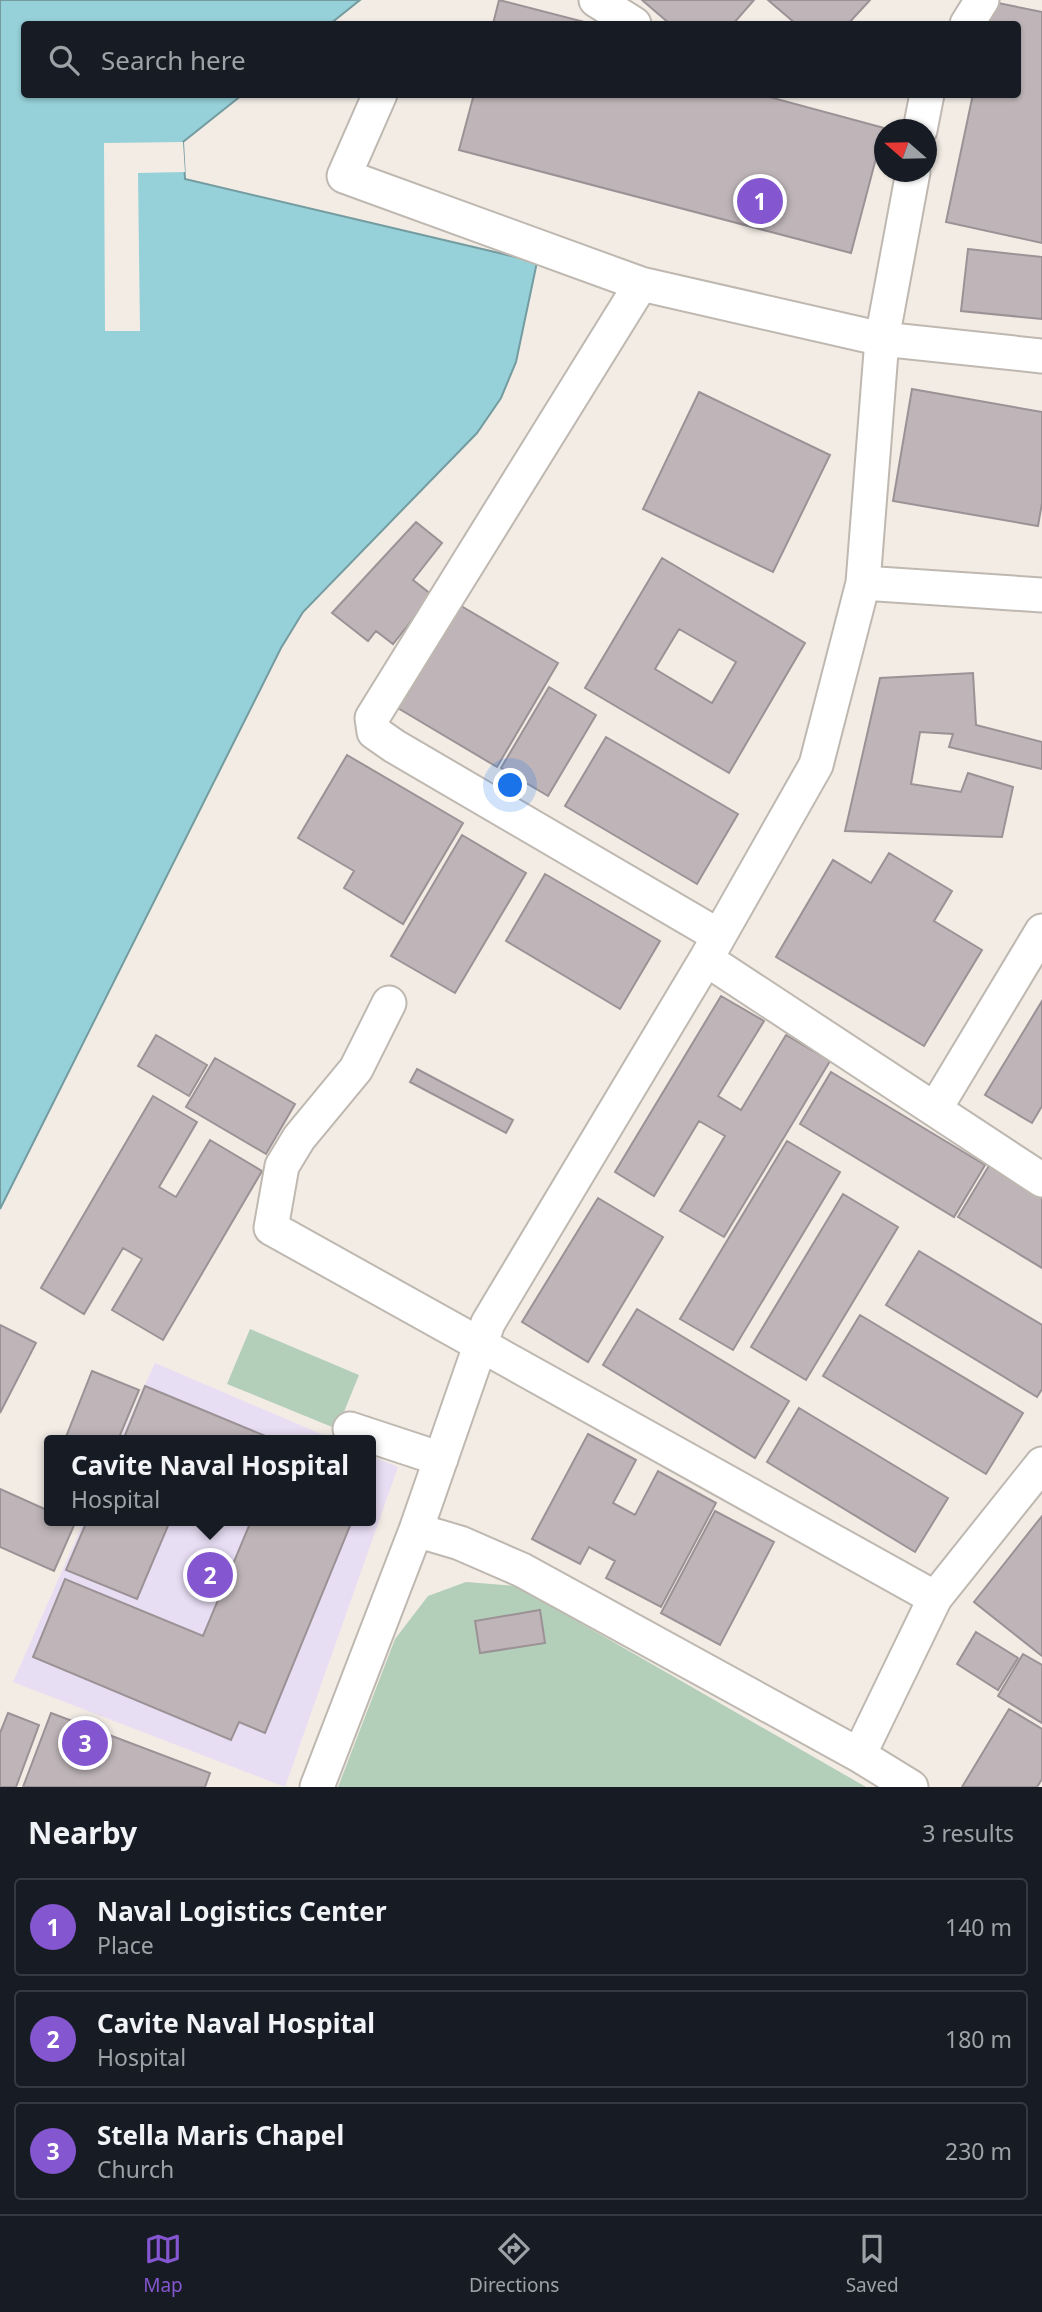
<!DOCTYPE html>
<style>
:root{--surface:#171b24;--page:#20242c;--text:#f1f3f6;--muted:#9ea1a6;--line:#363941;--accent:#8456cf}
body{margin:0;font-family:"Noto Sans",sans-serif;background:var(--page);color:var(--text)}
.compass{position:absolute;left:874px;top:119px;width:63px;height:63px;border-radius:50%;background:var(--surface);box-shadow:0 2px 5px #0004;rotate:290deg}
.you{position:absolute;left:511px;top:786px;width:24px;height:24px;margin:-18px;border:5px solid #fff;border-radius:50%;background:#1a73e8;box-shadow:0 0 0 10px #1a73e833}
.badge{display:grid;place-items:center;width:46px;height:46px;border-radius:50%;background:var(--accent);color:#fff;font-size:23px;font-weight:700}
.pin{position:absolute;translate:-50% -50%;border:4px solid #fff;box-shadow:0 2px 7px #0006}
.popup{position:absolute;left:44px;top:1435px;width:332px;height:91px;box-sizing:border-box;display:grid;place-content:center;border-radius:7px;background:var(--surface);filter:drop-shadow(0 2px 5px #0005);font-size:23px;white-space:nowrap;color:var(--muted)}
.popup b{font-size:26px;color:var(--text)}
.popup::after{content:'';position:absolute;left:50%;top:100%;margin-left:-14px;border:14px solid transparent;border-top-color:var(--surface)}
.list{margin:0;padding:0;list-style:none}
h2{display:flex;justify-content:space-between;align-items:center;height:91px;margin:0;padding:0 28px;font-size:30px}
h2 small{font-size:23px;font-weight:400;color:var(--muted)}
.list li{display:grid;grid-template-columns:46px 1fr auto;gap:21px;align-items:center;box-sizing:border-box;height:98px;margin:0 14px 14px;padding:0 14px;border:2px solid var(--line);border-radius:7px}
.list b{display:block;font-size:26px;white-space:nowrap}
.list p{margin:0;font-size:23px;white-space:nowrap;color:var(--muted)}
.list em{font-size:23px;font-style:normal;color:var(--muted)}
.icon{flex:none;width:38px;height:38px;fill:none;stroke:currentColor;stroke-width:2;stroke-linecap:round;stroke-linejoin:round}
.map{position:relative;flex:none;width:1042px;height:1787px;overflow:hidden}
.search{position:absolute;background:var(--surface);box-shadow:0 2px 5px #0004;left:21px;right:21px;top:21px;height:77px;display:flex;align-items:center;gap:18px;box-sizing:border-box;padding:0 24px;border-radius:7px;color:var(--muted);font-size:26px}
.sheet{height:427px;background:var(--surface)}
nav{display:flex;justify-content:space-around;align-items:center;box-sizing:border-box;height:98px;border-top:2px solid var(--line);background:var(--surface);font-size:19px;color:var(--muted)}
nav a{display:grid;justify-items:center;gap:4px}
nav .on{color:var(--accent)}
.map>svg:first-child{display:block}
.medical{fill:#e8def4}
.green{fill:#b3ceb9}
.water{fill:#96d0d8;stroke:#749ca0;stroke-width:2}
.pier{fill:#f2ece5}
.building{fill:#bfb5b9;stroke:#9b9296;stroke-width:2;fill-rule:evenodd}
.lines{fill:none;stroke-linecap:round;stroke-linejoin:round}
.minor-casing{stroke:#beb8b1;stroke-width:37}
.minor{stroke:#fff;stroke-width:33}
</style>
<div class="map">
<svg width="1042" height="1787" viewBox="0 0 1042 1787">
<rect width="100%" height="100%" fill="#f2ece5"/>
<path class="medical" d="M155,1363L335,1440H120Z
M371,1456L398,1467L285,1787L13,1682L84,1521H371Z"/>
<path class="green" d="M250,1329L359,1375L337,1429L227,1384Z
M466,1582L516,1586L866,1787H338L395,1639L428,1596Z"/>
<path class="water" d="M0,0H360L330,24H24V94L242,95L183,142L185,179L537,262L516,362L501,398L477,433L303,612L281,648L0,1209Z"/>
<path class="pier" d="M183,142L185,172L138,173L140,331H105L104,143Z"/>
<path class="building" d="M499,0L592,24H493Z
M642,0H754L733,24H670Z
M768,0H870L848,24H796Z
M993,2L1042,12V243L946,222L973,94H1018V24H988Z
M474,94H758L884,128L851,253L459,150Z
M968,249L1042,257V319L961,311Z
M912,389L1042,412V503L1038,526L893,501Z
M699,392L830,455L773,572L643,509Z
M416,522L442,543L413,580L432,595L393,644L376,631L368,641L332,613Z
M662,558L805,643L729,773L585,688ZM679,629L736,662L712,703L655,669Z
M456,603L558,663L497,767L396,707Z
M973,673L976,725L1042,742V769L949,747L953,734L920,732L911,784L961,792L968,773L1013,787L1002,837L845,831L880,678Z
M549,687L596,715L548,796L501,768Z
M606,737L738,814L697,884L565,806Z
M347,755L463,823L403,924L344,888L354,871L298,838Z
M462,835L526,873L455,993L391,956Z
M889,853L952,891L934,921L982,950L924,1046L776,957L833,860L871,883Z
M545,874L660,941L620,1009L506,941Z
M721,996L764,1021L718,1096L741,1110L786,1035L830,1061L724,1237L680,1211L725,1136L699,1121L654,1196L615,1172Z
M1042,1001V1106L1032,1123L985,1095Z
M156,1035L207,1065L189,1096L138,1066Z
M215,1058L295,1104L266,1154L186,1107Z
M417,1069L513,1120L506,1133L410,1082Z
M831,1072L985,1165L954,1217L800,1124Z
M153,1096L197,1122L159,1187L176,1197L210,1140L262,1171L163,1340L112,1310L142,1259L123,1248L84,1314L41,1288Z
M787,1141L840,1172L733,1350L680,1319Z
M990,1164L1042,1195V1268L958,1217Z
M843,1194L898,1227L806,1380L751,1347Z
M598,1198L663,1237L588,1362L522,1322Z
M919,1251L1042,1325V1389L1037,1397L886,1305Z
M637,1309L789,1401L755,1458L603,1365Z
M860,1315L1023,1413L986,1474L823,1376Z
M0,1325L36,1343L0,1413Z
M92,1371L139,1390L118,1440H74L66,1437Z
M145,1386L275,1440H123Z
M799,1408L948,1498L915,1552L767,1462Z
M588,1434L636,1460L613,1503L635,1515L658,1471L716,1503L661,1607L606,1578L615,1561L589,1547L580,1564L532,1539Z
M0,1489L49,1511V1521L75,1523L54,1571L0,1547Z
M715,1511L774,1542L720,1645L661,1613Z
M1042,1516V1656L974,1602Z
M87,1521H170L137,1599L66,1570Z
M251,1521H352L265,1733L239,1722L231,1740L33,1657L65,1579L203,1636Z
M540,1610L545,1643L480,1653L475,1621Z
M976,1632L1018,1658L998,1690L957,1664Z
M1023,1654L1042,1665V1723L998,1696Z
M1009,1709L1042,1729V1779L1037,1787H962Z
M8,1713L39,1725L16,1787H0V1733Z
M51,1713L210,1773L205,1787H23Z"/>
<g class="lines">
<defs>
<path id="minor" d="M596,0L634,24
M967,24L982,0
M380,94L344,176L641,284L882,339L1042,356
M920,130L927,94
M641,284L372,718L374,732L394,746L719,936
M863,583L1042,595
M706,959L1042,1180
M389,1003L356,1069L299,1138L282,1166L271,1228L935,1598
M935,1109L1042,931
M350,1429L441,1459
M416,1530L460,1543L522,1570L859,1755L911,1787
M859,1755L935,1598L1042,1464
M317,1787L416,1530L488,1323L706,959L816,765L863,583L882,339L913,172"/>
</defs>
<use href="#minor" class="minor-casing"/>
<use href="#minor" class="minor"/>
</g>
</svg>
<svg class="compass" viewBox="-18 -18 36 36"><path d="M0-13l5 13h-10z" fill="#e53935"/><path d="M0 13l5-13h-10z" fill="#9ea1a6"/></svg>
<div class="you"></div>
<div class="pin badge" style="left:760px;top:201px">1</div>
<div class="pin badge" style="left:210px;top:1575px">2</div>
<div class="popup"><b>Cavite Naval Hospital</b>Hospital</div>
<div class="pin badge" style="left:85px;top:1743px">3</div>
<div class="search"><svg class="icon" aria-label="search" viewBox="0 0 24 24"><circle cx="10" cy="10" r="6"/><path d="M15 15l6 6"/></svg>Search here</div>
</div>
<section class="sheet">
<h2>Nearby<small>3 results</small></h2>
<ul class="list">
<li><span class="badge">1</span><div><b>Naval Logistics Center</b><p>Place</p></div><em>140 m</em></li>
<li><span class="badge">2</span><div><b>Cavite Naval Hospital</b><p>Hospital</p></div><em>180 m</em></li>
<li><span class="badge">3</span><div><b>Stella Maris Chapel</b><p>Church</p></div><em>230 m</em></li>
</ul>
</section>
<nav>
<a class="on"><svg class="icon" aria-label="map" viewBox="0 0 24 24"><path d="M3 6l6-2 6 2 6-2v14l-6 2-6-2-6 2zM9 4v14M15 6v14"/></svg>Map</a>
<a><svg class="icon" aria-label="directions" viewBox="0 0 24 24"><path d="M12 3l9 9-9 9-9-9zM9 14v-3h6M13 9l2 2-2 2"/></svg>Directions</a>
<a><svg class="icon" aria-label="saved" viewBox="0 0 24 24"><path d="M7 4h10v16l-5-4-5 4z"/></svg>Saved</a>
</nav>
